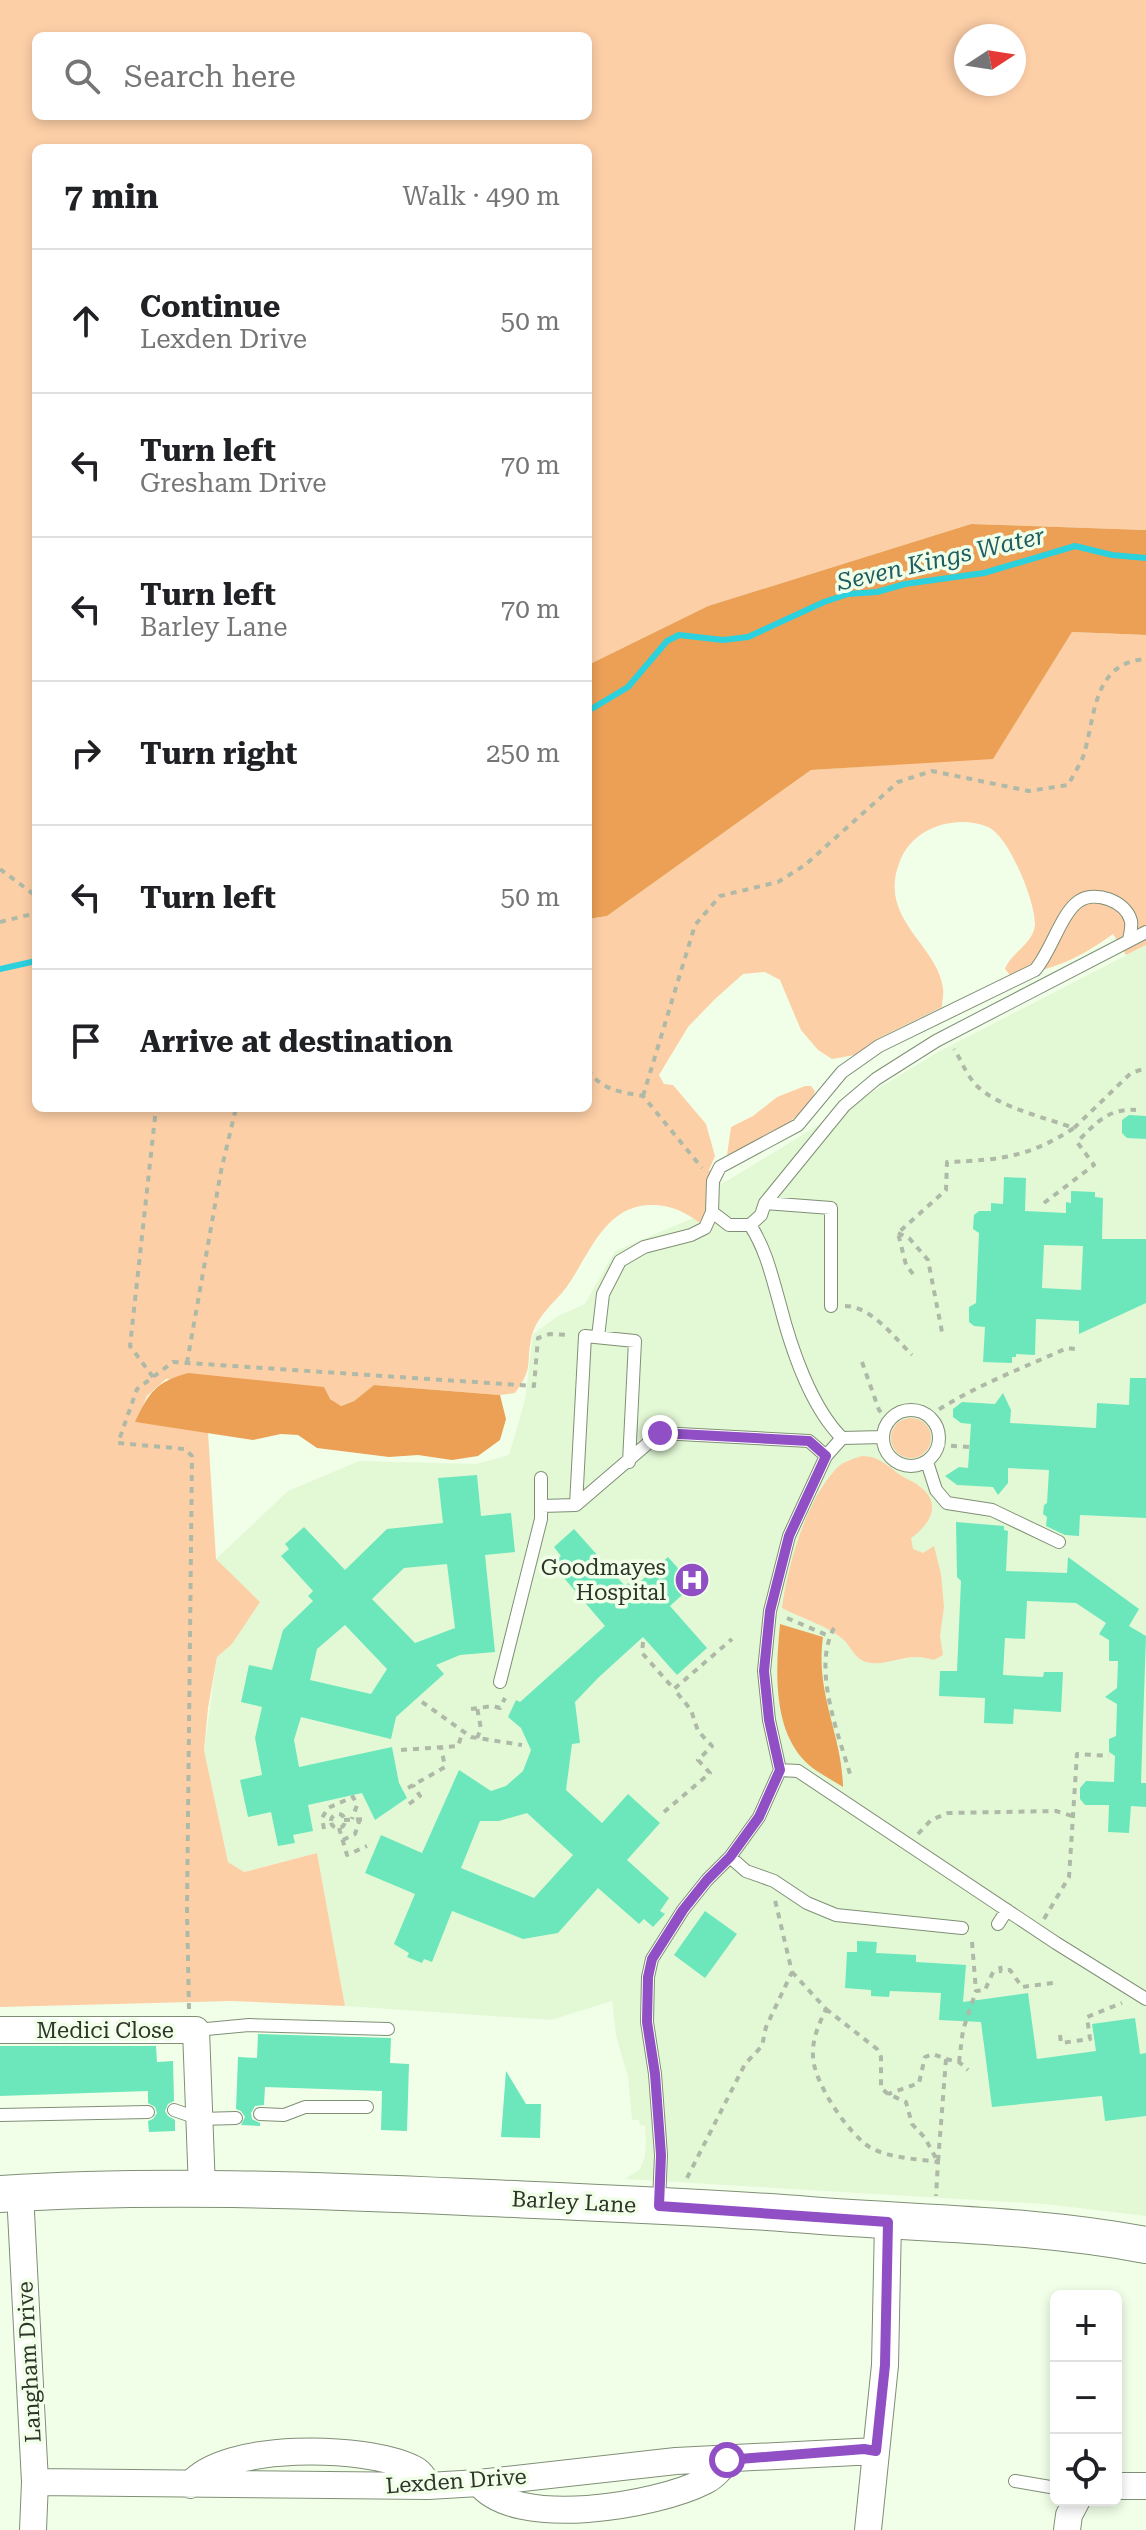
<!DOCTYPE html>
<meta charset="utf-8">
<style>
:root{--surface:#fff;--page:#f2f2f2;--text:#202124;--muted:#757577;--line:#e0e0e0}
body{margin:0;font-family:"Roboto Serif",serif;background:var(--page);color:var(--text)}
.controls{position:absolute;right:24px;bottom:24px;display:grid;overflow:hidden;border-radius:12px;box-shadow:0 4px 12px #0003}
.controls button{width:72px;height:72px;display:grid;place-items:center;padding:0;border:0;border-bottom:2px solid var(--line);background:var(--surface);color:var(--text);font:40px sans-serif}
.compass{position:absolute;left:954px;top:24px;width:72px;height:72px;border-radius:50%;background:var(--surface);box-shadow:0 4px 12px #0003;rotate:78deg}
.stop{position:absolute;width:24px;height:24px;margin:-18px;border:6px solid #904fc4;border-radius:50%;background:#fff}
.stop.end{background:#904fc4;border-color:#fff;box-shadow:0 2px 8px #0008}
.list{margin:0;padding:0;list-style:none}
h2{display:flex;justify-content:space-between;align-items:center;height:104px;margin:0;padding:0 32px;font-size:34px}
h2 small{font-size:26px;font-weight:400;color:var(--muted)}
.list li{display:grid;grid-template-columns:52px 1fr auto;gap:24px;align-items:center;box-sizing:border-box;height:144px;padding:0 32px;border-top:2px solid var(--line)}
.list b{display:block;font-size:30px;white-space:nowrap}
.list p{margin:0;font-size:26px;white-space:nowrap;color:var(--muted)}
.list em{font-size:26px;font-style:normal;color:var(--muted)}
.icon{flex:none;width:44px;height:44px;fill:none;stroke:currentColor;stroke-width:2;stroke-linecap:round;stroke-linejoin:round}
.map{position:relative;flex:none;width:1146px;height:2530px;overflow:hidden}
.search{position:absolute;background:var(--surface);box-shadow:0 4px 12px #0003;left:32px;top:32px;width:560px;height:88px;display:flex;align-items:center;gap:20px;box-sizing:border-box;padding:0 28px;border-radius:12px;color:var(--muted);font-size:30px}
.panel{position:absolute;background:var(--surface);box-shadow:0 4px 12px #0003;left:32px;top:144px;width:560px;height:968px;border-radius:12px}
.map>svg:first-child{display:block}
.built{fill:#e3f9d6}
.green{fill:#fdcfa7;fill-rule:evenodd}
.forest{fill:#eba056}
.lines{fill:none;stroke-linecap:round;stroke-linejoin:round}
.stream{stroke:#2bd1dd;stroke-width:6}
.building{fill:#6ce7bc;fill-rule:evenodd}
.service-casing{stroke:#7f8f75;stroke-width:14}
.minor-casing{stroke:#7f8f75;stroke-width:28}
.secondary-casing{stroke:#7f8f75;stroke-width:38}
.path{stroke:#aebaa7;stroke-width:4;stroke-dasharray:6 6;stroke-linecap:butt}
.service{stroke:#fff;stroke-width:12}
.minor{stroke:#fff;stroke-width:26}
.secondary{stroke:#fff;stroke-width:36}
.route{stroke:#904fc4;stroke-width:10}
.labels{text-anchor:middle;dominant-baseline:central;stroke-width:7;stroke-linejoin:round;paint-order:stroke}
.poi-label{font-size:22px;fill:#2d3429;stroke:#f1ffe8;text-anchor:end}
.street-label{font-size:22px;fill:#2d3429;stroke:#f1ffe8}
.water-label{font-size:24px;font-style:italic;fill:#1f5d62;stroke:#f1ffe8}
</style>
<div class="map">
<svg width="1146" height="2530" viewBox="0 0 1146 2530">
<rect width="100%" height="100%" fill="#f1ffe8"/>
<path class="built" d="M1146,945V2216L1044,2204L625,2179L640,2169L645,2156L646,2140L645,2126L640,2125L639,2120H632L628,2077L616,2036L612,2001L551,2020L345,2006L317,1853L243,1872L228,1862L204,1750L217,1657L232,1644L216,1559L288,1491L359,1461L476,1464L509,1455L525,1400L533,1334L558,1316L585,1304L615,1251L693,1218L707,1193L938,1052Z"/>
<path class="green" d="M0,0H1146V530L971,524L708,606L588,665V148H36V1108H588V919L607,916L811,770L993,758L1072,632L1146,635V945L1126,955L1113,934C1082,957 1049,973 1010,975L1005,969C1011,952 1034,944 1035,924C1035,901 1009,836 988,827C956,814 913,827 900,861C876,919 939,945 943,989C944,994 942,1001 942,1007L879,1038L855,1055L832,1059L818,1050L801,1030L780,980L765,972L743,974L714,1000L688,1027L659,1075L664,1084L673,1085L706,1124L715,1156L709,1170L721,1184L707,1193L709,1210L700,1223C684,1211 669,1204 648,1205C604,1208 590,1253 568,1285C556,1302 538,1314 532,1335C525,1363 535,1366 515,1393L500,1395L374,1385L354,1401L340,1406L330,1399L166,1379L147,1396L136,1422L208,1432L216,1559L260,1602L232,1644L217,1657L208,1708L204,1750L228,1862L244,1872L317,1853L345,2006L231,2001L0,2007ZM36,36H588V116H36ZM966,36H1014V84H966Z
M805,1086H811L815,1091C806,1121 754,1143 727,1155L731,1127L753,1116L777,1097Z
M891 1438a20 20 0 1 1 40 0a20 20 0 1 1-40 0Z
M862,1456C880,1456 888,1467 902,1476C907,1480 914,1481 919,1486C943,1503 930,1525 911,1538L913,1549L923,1553L934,1546L941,1574L944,1607L940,1636L943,1655L934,1660C906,1650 888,1668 866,1662C855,1659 851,1647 844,1640C828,1626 801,1618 782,1608C787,1567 806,1501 835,1470C842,1462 852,1459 862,1456Z"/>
<path class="forest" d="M971,524L1146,530V635L1072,632L993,759L811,770L607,916L588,919V665L708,606Z
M188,1373L324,1387L330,1399L341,1406L354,1401L374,1385L500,1395L506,1419L500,1440L478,1456L452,1460L418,1455L389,1457L317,1448L298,1435L281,1434L253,1440L135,1422C149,1392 156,1382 188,1373Z
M780,1624L823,1637C815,1694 842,1734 843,1787C829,1778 812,1770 802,1758C772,1724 776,1665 780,1624Z"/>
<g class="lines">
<path class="stream" d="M588,711L628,687L667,641L679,635L723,640L748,637L824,602L848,594L877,592L905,584L984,573L1075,546L1112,555L1146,558
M0,969L36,961"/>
</g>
<path class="building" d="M1129,1115L1146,1116V1139L1127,1138L1122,1133V1120Z
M1004,1177L1026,1178L1025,1211L1066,1213V1202L1071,1203V1191L1095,1192V1197L1103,1198L1102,1239H1146V1303L1079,1334V1321L1036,1319L1035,1355L1016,1354V1357H1012V1363L983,1362L985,1327L974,1326L969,1322V1307L976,1303L979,1233L973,1229L974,1215L979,1211H991V1203L1003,1204ZM1044,1245L1083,1246L1081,1290L1042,1288Z
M1130,1378H1146V1518L1080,1515L1079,1536L1065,1535L1046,1526L1047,1517L1043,1514L1044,1505L1047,1503L1049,1470L1008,1468V1483L998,1495L993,1487L957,1485L945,1476L959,1467L968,1468L971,1424L961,1423L953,1417V1409L962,1402L995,1404L1003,1393L1011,1410L1010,1423L1096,1428L1097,1403L1129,1405Z
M477,1475L481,1516L511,1513L515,1552L485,1555L495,1652L460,1655L436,1665L444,1674L396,1717L391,1739L301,1717L294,1740L299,1767L392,1747L399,1783L407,1798L375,1820L362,1793L308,1805L313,1831L293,1835L295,1843L278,1846L271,1812L248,1817L240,1780L262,1775L255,1738L262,1707L241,1702L249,1665L272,1670L283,1630L313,1601L308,1596L313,1591L281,1556L289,1549L285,1544L304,1527L345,1570L387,1529L443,1523L438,1478ZM447,1564L455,1628L415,1643L372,1599L404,1568ZM345,1625L387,1669L371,1694L310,1680L317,1649Z
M956,1522L1004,1526V1530L1008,1531L1006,1571L1067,1573L1068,1557L1139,1609L1129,1626L1146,1636L1141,1783H1146V1807L1131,1806L1129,1833L1108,1832L1109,1805H1085L1080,1799V1788L1086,1781L1114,1782L1115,1756L1109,1752V1739L1116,1736L1117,1704L1105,1697L1117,1688L1118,1661H1109V1640L1099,1634L1106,1623L1076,1603L1027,1601L1025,1639L1005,1638L1003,1675L1043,1677L1044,1672H1063L1061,1712L1014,1709L1013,1724L984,1723L985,1698L939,1696L940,1671H957L961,1581L957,1577Z
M574,1529L625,1586L628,1583L633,1588L668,1557L693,1585L670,1606L707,1648L677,1675L643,1637L598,1678L575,1702L580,1743L572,1744L566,1790L602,1823L628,1794L660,1823L627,1860L669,1898L660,1911L665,1914L653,1927L644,1919L639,1924L598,1888L558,1933L523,1939L452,1911L432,1962L424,1959L422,1963L407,1957L409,1953L394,1944L415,1894L365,1873L381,1835L422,1853L459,1770L491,1791L506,1786L523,1771L531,1750L521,1728L508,1717L516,1700L520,1702L605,1626L552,1564L561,1556L554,1547ZM527,1813L573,1855L534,1898L461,1868L480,1821H499Z
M705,1911L737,1934L705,1978L674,1955Z
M857,1941L877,1942L876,1953L916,1955V1962L966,1965L963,2002L1028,1993L1037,2059L1096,2051L1092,2024L1135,2018L1140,2054L1146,2053V2116L1105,2121L1102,2096L992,2107L981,2022L939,2020L941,1993L890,1991L889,1997L871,1996V1990L845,1988L847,1952H857Z
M258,2034L391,2038L390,2063L409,2064L407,2131L381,2130L382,2091L265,2087L264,2105L255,2106L251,2113L252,2119L260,2123V2126L241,2125L245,2117L241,2111L236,2109L238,2057L257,2058Z
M0,2046H156L157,2062L173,2061L174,2101L168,2104L165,2111L168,2116L175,2120V2131L149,2132L148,2121L153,2119L157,2113L155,2107L148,2103V2091L0,2096Z
M506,2071L526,2104H541L540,2138L501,2137Z"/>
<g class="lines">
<defs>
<path id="service" d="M765,1203L831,1208V1306
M712,1212L729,1225H750L761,1215L765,1203L844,1106L876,1079L936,1041L1146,932
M750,1225C766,1249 772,1277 780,1305C791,1348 811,1407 842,1438
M598,1337L603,1294L620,1261L644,1247L691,1235L705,1228L712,1212L713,1181L720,1167L798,1125L842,1072L879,1046L1035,970C1051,952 1061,913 1079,901C1095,890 1126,901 1131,921C1132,927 1130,935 1129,940
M883 1438a28 28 0 1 1 56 0a28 28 0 1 1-56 0Z
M629,1462L635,1341L585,1336L576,1505L660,1433L809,1441L826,1456
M927,1462L936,1490L947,1503L992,1510L1059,1542
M541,1506V1478
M500,1682L541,1519V1506L576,1505
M780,1770L798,1771L1056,1943L1146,1999
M730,1857L746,1871L774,1881L807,1903L836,1915L962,1928
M998,1924L1007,1910
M196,2030L249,2025L388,2029
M174,2110L200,2119L236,2118
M260,2114L284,2115L305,2107H367
M0,2115L148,2112
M659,2202L661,2155L655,2074L647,2022L648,1977L652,1959L683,1910L707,1880L730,1857L759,1817L780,1770L769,1720L764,1671L770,1611L789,1536L826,1456L842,1438L883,1437
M1015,2481L1056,2488"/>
<path id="minor" d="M0,2030H196L202,2189
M20,2193L35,2482L33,2530
M35,2482L428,2486L479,2483L676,2461L876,2451
M479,2483C516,2530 656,2506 705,2481C715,2476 721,2468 727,2460
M190,2485C225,2442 364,2445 412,2468C420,2471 424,2478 428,2486
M1116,2486H1146
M868,2530L885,2365L888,2222
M1067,2530L1069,2515L1077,2500"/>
<path id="secondary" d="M0,2194C154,2184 311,2190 465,2197C580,2202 695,2206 809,2215C922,2224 1035,2224 1146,2245"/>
</defs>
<use href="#service" class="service-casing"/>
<use href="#minor" class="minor-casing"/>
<use href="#secondary" class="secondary-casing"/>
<path class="path" d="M0,869L36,896
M0,922L36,913
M588,1069C600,1090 621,1092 643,1096L702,1168
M643,1096L695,925L720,896L778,882L805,865L898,782L932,771L1029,791L1068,785C1073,776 1079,766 1083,757C1096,718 1091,663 1146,659
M1074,1128L1131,1073L1146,1068
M1044,1203L1094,1165L1077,1142C1096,1123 1108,1108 1136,1110
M898,1233L909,1238L928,1260L943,1337
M913,1274L906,1265L898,1233L946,1190L947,1162C1001,1160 1029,1157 1074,1128C1046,1118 998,1107 977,1086C966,1075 962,1061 954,1049
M845,1306C871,1306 895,1338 912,1355
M862,1362L879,1410L889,1421
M187,1363L221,1171L236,1108
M153,1377L130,1346L156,1108
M929,1416C971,1387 1021,1369 1067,1348L1075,1349
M939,1445L969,1447
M787,1618L829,1636
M834,1628C812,1668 838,1733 850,1774
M643,1642L642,1653L674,1689L732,1639
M422,1702L471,1737L522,1745
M471,1709L493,1706L500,1708L505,1698
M477,1738L481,1729L477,1707
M401,1750L458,1746L463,1731
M408,1788L445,1767L441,1747
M409,1804L420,1796L413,1785
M664,1812L710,1773L698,1760L712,1746L698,1731L691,1710L674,1689
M331 1821a7 7 0 1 1 14 0a7 7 0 1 1-14 0Z
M344,1820L368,1819
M339,1828L347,1855L367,1846
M324,1829L322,1818L328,1808L353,1797L357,1805L352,1819
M918,1834L931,1820L948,1813L1056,1811L1072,1816
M343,1840L355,1834L360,1819
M1044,1919L1069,1877L1077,1754L1109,1756
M972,1942L976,1991
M1000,1966L1001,1971L1010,1970L1022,1987L1053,1983
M792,1972L826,2009C819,2024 812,2039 813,2056C813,2082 849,2135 871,2148C890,2158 917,2159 938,2162L936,2196
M189,2009L187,1909L192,1456L185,1449L118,1443L137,1389L173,1362L534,1386L538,1338L550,1334L570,1335
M826,2009L877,2049L881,2057V2088L888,2094L906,2102L912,2124L925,2138L938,2162L946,2059L933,2054L925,2057L919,2083L888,2094
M1060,2035L1061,2043L1090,2039L1087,2017L1122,2003
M946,2059L959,2062L968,2070
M959,2062L963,2030L976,1991L985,1990L993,1972L1001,1971
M687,2178L745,2064L762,2046L766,2027L792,1972L775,1900"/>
<use href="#service" class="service"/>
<use href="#minor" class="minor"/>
<use href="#secondary" class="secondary"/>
</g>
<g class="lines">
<path class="route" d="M660,1433L809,1441L826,1456L789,1536L770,1611L764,1671L769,1720L780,1770L759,1817L730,1857L707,1880L683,1910L652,1959L648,1977L647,2022L655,2074L661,2155L659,2206L888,2222L885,2365L876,2451L864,2449L727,2460"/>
</g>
<defs>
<symbol id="hospital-disc" viewBox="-11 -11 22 22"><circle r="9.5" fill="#904fc4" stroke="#f1ffe8"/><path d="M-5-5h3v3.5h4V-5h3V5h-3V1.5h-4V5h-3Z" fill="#fff"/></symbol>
</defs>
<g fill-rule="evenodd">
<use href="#hospital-disc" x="672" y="1560" width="40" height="40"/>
</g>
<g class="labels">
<g class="poi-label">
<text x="666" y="1567">Goodmayes<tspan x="666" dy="25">Hospital</tspan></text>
</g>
<g class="street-label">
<text x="105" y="2030">Medici Close</text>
<text transform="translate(574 2202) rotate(3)">Barley Lane</text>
<text transform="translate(29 2362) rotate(-93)">Langham Drive</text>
<text transform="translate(456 2481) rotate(-4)">Lexden Drive</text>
</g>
<g class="water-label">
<text transform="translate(941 559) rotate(-13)">Seven Kings Water</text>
</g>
</g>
</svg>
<div class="controls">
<button>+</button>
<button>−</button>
<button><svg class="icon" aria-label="locate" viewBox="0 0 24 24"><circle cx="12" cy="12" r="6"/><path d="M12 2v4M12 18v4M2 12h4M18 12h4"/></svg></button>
</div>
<svg class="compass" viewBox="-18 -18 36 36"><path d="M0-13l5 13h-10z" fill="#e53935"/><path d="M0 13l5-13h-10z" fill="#757577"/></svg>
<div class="stop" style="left:727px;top:2460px"></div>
<div class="stop end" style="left:660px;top:1433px"></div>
<div class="search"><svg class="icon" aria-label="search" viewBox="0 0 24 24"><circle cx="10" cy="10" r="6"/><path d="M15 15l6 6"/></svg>Search here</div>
<section class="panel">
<h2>7 min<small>Walk · 490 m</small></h2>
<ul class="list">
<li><svg class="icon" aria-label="ahead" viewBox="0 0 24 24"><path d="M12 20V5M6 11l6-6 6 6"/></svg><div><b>Continue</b><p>Lexden Drive</p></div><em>50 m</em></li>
<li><svg class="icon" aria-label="left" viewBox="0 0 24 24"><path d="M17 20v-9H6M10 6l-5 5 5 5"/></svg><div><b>Turn left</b><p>Gresham Drive</p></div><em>70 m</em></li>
<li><svg class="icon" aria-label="left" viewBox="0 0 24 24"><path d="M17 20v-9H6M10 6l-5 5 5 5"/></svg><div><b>Turn left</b><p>Barley Lane</p></div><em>70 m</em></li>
<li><svg class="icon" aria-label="right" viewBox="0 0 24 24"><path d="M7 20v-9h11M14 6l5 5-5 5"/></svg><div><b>Turn right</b></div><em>250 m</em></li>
<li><svg class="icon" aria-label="left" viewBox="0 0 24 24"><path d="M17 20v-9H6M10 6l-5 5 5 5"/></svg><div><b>Turn left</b></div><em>50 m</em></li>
<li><svg class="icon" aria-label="arrive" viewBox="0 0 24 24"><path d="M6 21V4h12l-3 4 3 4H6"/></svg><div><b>Arrive at destination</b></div></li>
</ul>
</section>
</div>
